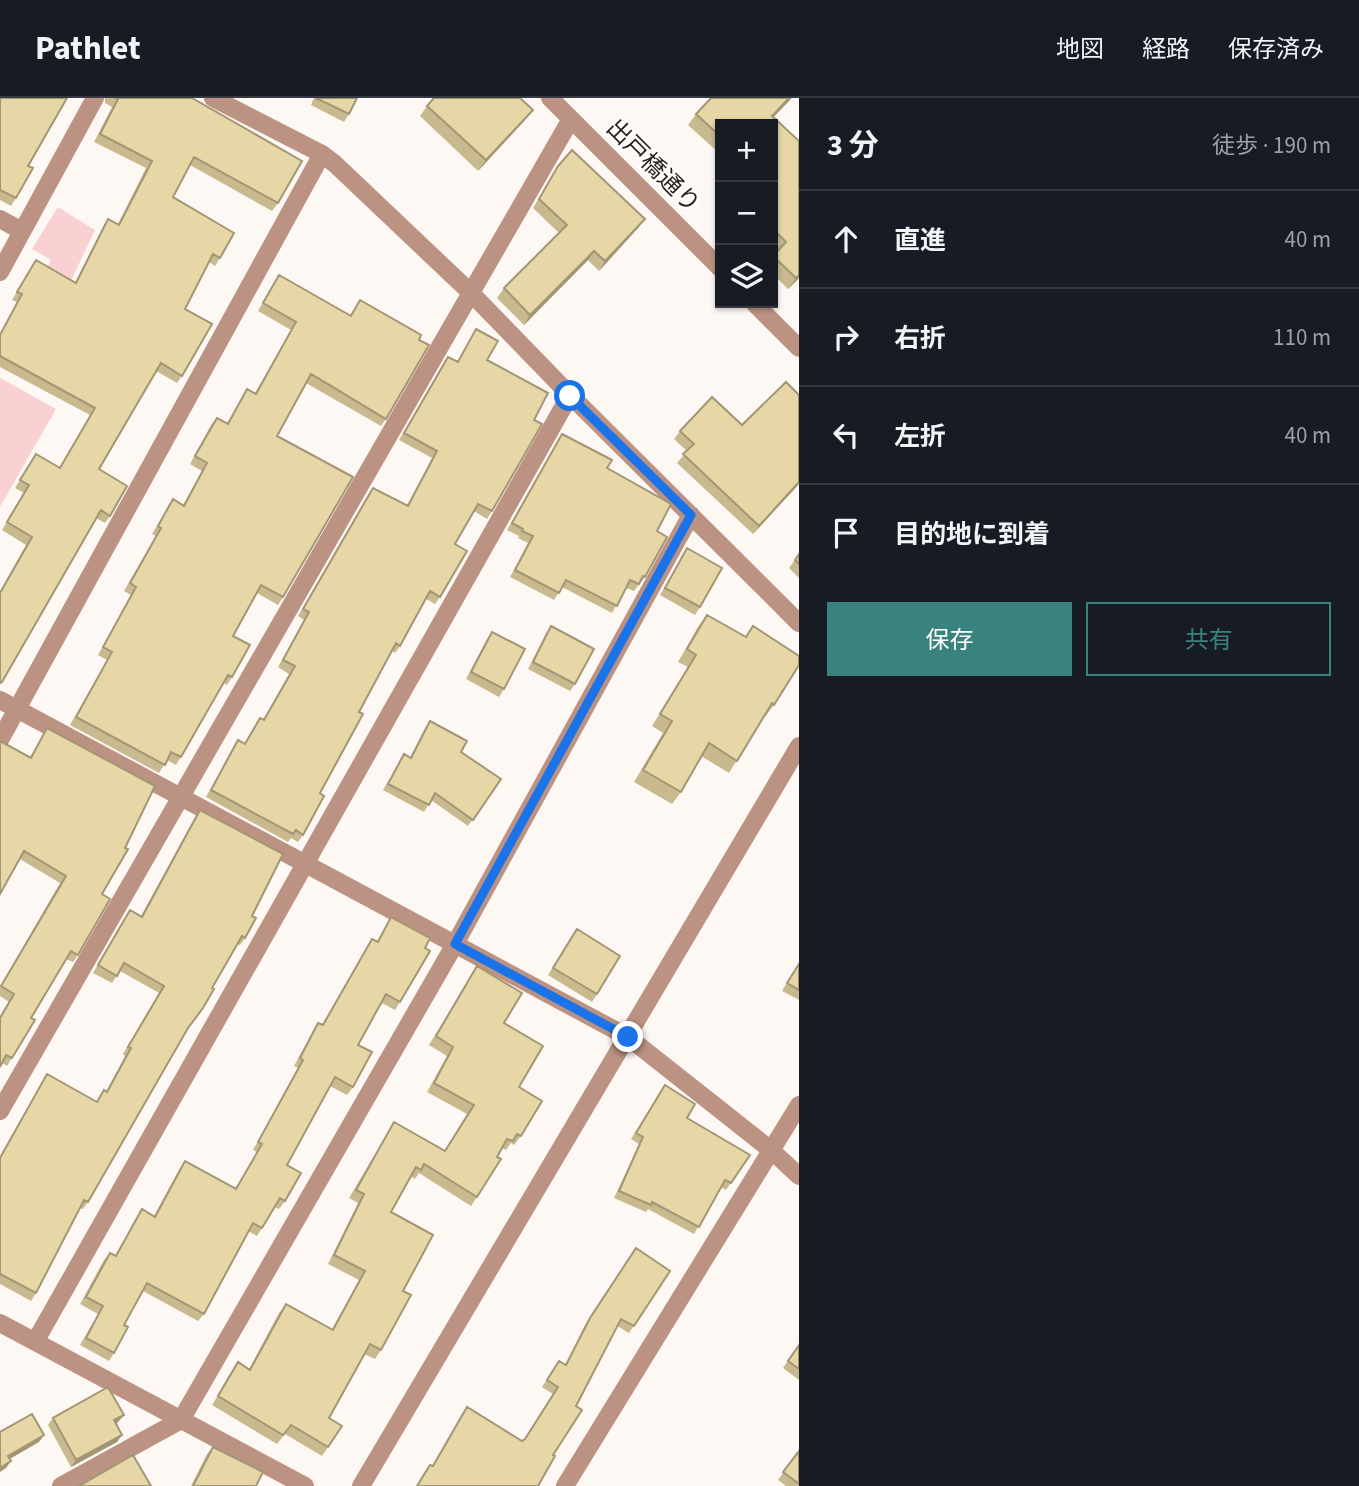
<!DOCTYPE html>
<html lang="ja">
<meta charset="utf-8">
<style>
:root{--surface:#171b24;--page:#20242c;--text:#f1f3f6;--muted:#9ea1a6;--line:#363941;--accent:#3a827e}
body{margin:0;font-family:"Source Sans 3","Noto Sans JP",sans-serif;background:var(--page);color:var(--text)}
.controls{position:absolute;right:21px;top:21px;display:grid;overflow:hidden;border-radius:0px;box-shadow:0 2px 5px #0004}
.controls button{width:63px;height:63px;display:grid;place-items:center;padding:0;border:0;border-bottom:2px solid var(--line);background:var(--surface);color:var(--text);font:35px sans-serif}
.stop{position:absolute;width:21px;height:21px;margin:-16px;border:5px solid #1a73e8;border-radius:50%;background:#fff}
.stop.end{background:#1a73e8;border-color:#fff;box-shadow:0 2px 7px #0008}
.list{margin:0;padding:0;list-style:none}
h2{display:flex;justify-content:space-between;align-items:center;height:91px;margin:0;padding:0 28px;font-size:30px}
h2 small{font-size:23px;font-weight:400;color:var(--muted)}
.list li{display:grid;grid-template-columns:46px 1fr auto;gap:21px;align-items:center;box-sizing:border-box;height:98px;padding:0 28px;border-top:2px solid var(--line)}
.list b{display:block;font-size:26px;white-space:nowrap}
.list em{font-size:23px;font-style:normal;color:var(--muted)}
.actions{display:flex;gap:14px;padding:21px 28px}
.actions a{flex:1;padding:16px 0;border:2px solid var(--accent);border-radius:0px;text-align:center;font-size:24px;color:var(--accent)}
.actions .main{background:var(--accent);color:#fff}
.icon{flex:none;width:38px;height:38px;fill:none;stroke:currentColor;stroke-width:2;stroke-linecap:round;stroke-linejoin:round}
.map{position:relative;flex:none;width:799px;height:1388px;overflow:hidden}
header{display:flex;align-items:center;gap:42px;box-sizing:border-box;height:98px;padding:0 35px;background:var(--surface);border-bottom:2px solid var(--line)}
header strong{font-size:33px}
nav{display:flex;gap:38px;margin-inline-start:auto;font-size:24px}
main{display:flex}
aside{flex:1;background:var(--surface)}
.map>svg:first-child{display:block}
.green{fill:#fad1d2}
.lines{fill:none;stroke-linecap:round;stroke-linejoin:round}
.minor{stroke:#bc9282;stroke-width:18}
.wall{fill:#c8b98f}
.shaded-wall{fill:#a29674}
.building{fill:#e8d7a6;stroke:#a29674;stroke-width:2}
.route{stroke:#1a73e8;stroke-width:9}
.labels{text-anchor:middle;dominant-baseline:central;stroke-width:5;stroke-linejoin:round;paint-order:stroke}
.street-label{font-size:24px;fill:#271f17;stroke:#fff}
</style>
<header>
<strong>Pathlet</strong>
<nav><a>地図</a><a>経路</a><a>保存済み</a></nav>
</header>
<main>
<div class="map">
<svg width="799" height="1388" viewBox="0 0 799 1388">
<rect width="100%" height="100%" fill="#fdf8f4"/>
<path class="green" d="M58,109L95,132L70,185L46,172L51,162L32,151Z
M0,280L56,311L0,409Z"/>
<g class="lines">
<path class="minor" d="M213,0L322,56L335,66L471,195L570,297L799,525
M550,0L720,170
M0,121L22,133
M0,174L95,0
M754,205L799,250
M0,602L628,939L771,1052L799,1078
M0,642L322,56
M0,1013L571,21
M0,1225L305,1388
M35,1244L570,297
M61,1388L181,1322L455,846L691,417
M361,1388L799,648
M565,1388L799,1007"/>
</g>
<path class="wall" d="M0,0L28,68L16,100L11,108L0,102Z
M105,0H192L278,105L272,113L190,67L173,99L220,160L215,168L209,164L185,211L182,278L177,285L156,273L99,371L110,418L105,425L96,420L0,587V493L26,447L2,432L24,395L15,390L36,356L59,370L90,317L0,269V235L17,204L12,202L36,162L75,185L103,129L108,121L118,126L146,70L94,44L112,9L105,5Z
M314,0H357L349,16L344,24L311,7Z
M427,8L525,22L478,73L420,18Z
M696,16L773,20L799,180L788,191L773,176V158L777,154L773,150V26H720V56L688,27Z
M558,68L638,130L599,173L588,162L524,227L497,200L504,190L559,135L533,110Z
M279,177L350,217L360,202L419,242L386,321L381,328L306,285L277,338L283,499L278,507L257,495L233,538L232,579L227,587L224,585L176,667L167,662L159,675L70,627L107,562L98,557L131,497L124,493L156,438L152,436L173,401L183,407L202,373L190,366L211,327L217,320L227,325L247,291L255,295L291,232L258,213Z
M476,231L487,262L534,322L492,413L487,421L474,413L455,446L440,499L435,506L426,501L400,548L395,555L392,553L359,614L320,695L303,737L298,744L291,740L288,744L206,699L233,650L238,642L244,646L260,620L263,622L289,576L278,569L304,522L298,518L368,397L373,390L407,407L432,360L399,342L443,266L448,259L457,264Z
M799,297V386L753,436L677,365L687,353L674,341L680,333L742,327Z
M562,336L607,370L657,433L645,479L634,493L626,490L612,515L562,489L554,502L510,479L528,445L518,440L519,438L507,432Z
M687,450L700,509L695,517L660,497Z
M799,456V480L789,470Z
M707,517L745,539L753,528L774,607L765,619L764,618L729,675L701,658L681,694L672,706L634,684L663,635L652,628L688,569L678,564L698,529Z
M551,528L575,586L570,593L528,571L546,535Z
M492,534L504,591L499,599L466,581L487,541Z
M430,623L461,654L501,681L468,728L431,702L424,714L383,692L404,656L410,660L425,630Z
M47,630L102,796L78,857L73,864L66,861L31,920L12,960L7,968L2,965L0,969V919L9,904L0,898V889L60,785L20,761L30,659Z
M200,712L252,818L245,840L240,847L237,846L88,1104L83,1111L80,1110L36,1195L31,1203L0,1186V1058L47,976L97,1004L104,992L106,994L125,958L123,956L159,895L120,873L112,885L93,875L130,812L141,818L195,719Z
M391,819L425,850L400,904L395,912L382,905L358,947L353,989L347,997L330,988L287,1067L285,1103L279,1111L275,1109L257,1138L248,1133L204,1216L198,1223L143,1193L124,1227L114,1255L109,1263L80,1247L98,1216L80,1206L104,1162L110,1155L115,1158L142,1111L154,1118L180,1070L185,1063L236,1091L257,1054L253,1052L298,970L294,968L313,933L318,925L322,927L367,849L372,841L377,843Z
M577,831L597,896L592,904L548,877Z
M799,864V902L782,893Z
M477,868L504,925L519,989L521,1038L514,1047L511,1045L506,1052L502,1050L477,1099L471,1108L419,1075L415,1081L410,1078L391,1114L403,1193L381,1252L375,1261L364,1256L329,1320L328,1349L322,1358L285,1336L277,1346L212,1307L238,1264L249,1271L279,1215L286,1206L332,1231L359,1182L328,1166L358,1105L349,1100L394,1024L445,1052L467,1016L427,994L447,958L429,947Z
M665,987L687,1020L750,1057L726,1092L721,1089L694,1136L648,1111L646,1114L614,1100L639,1046L631,1041Z
M636,1150L670,1173L629,1235L617,1228L576,1308L553,1357L538,1388H417L430,1367L432,1368L467,1309L522,1343L525,1342L553,1296L542,1289L559,1263L565,1267L585,1227Z
M799,1247V1282L783,1270Z
M124,1317L118,1324L116,1326L117,1344L71,1369L48,1327L53,1320Z
M213,1349L256,1388H191L207,1356Z
M799,1353V1388H786L778,1382Z"/>
<path class="shaded-wall" d="M789,0H792L767,26L772,18Z
M533,12L525,22L478,73L486,62Z
M645,121L638,130L599,173L605,163Z
M594,153L588,162L524,227L530,217Z
M799,177V180L788,191L796,180Z
M799,384V386L753,436L759,428Z
M124,1317L118,1324L109,1330L114,1322Z
M44,1337L39,1344L3,1365L8,1358Z
M122,1337L117,1344L71,1369L76,1362Z
M11,1363L6,1370L0,1374V1370Z"/>
<path class="building" d="M0,0H67L28,68L33,70L16,100L0,92Z
M115,0H192L302,63L278,105L194,59L173,99L234,135L220,160L213,156L185,211L212,226L182,278L161,265L99,371L127,388L110,418L101,412L2,584L0,585V495L32,439L7,424L29,387L20,382L36,356L60,370L95,310L0,258V237L22,196L17,194L36,162L76,185L108,121L119,127L152,63L100,36L118,1Z
M316,0H357L349,16Z
M434,0H520L533,12L486,62L427,8Z
M711,0H789L772,18L799,43V177L796,180L773,158L786,144L773,131V26H720V38L696,16Z
M572,52L645,121L605,163L594,153L530,217L504,190L567,127L539,101L558,68Z
M279,177L351,218L360,202L421,237L419,242L429,247L386,321L311,276L277,338L353,379L283,499L261,487L233,538L250,547L232,579L228,577L181,659L171,654L165,667L76,619L112,554L103,549L136,489L130,485L161,430L158,428L173,401L184,408L207,365L195,358L217,320L228,326L247,291L256,296L296,224L263,205Z
M476,231L498,243L487,262L548,295L534,322L542,326L492,413L478,406L455,446L467,453L440,499L430,493L400,548L396,545L359,614L363,616L320,695L324,698L303,737L296,732L293,736L211,692L238,642L245,646L260,620L264,622L295,568L283,562L309,514L303,511L373,390L408,408L437,353L404,335L448,259L458,264Z
M786,284L799,297V384L759,428L683,356L694,346L680,333L712,299L742,327Z
M562,336L612,362L607,370L671,406L657,433L667,439L645,479L643,478L639,486L630,482L617,508L566,482L559,495L515,472L533,438L522,433L523,431L512,425Z
M687,450L722,470L700,509L665,490Z
M799,456V466L795,462Z
M707,517L746,539L753,528L799,558V567L774,607L772,605L737,663L709,645L681,694L643,672L672,623L660,616L696,557L687,551Z
M551,528L594,551L575,586L533,564Z
M492,534L525,551L504,591L471,574Z
M430,623L467,643L461,654L501,681L473,722L435,695L429,707L388,686L404,656L411,660Z
M47,630L155,688L125,750L128,751L102,796L110,801L78,857L71,853L31,920L35,922L12,960L6,957L0,969V920L14,896L1,888L66,778L24,753L0,796V643L31,660Z
M200,712L283,756L252,818L256,820L245,840L242,838L212,890L214,891L203,910L188,930L88,1104L84,1102L36,1195L0,1176V1060L47,976L97,1004L104,992L107,994L131,950L128,949L164,888L124,865L117,878L98,867L130,812L142,819Z
M391,819L430,840L425,850L430,853L400,904L386,896L358,947L372,954L353,989L335,979L287,1067L301,1075L285,1103L280,1100L262,1130L253,1125L204,1216L147,1185L124,1227L128,1229L114,1255L86,1240L103,1208L86,1199L110,1155L116,1158L142,1111L155,1119L185,1063L236,1091L262,1046L258,1044L303,962L300,960L318,925L323,927L372,841L378,844Z
M577,831L620,858L597,896L553,870Z
M799,866V892L787,885Z
M477,868L522,895L504,925L543,948L519,989L542,1003L521,1038L517,1036L513,1043L507,1041L497,1059L501,1061L477,1099L424,1066L421,1072L416,1069L391,1114L433,1137L403,1193L411,1197L381,1252L370,1246L329,1320L342,1328L328,1349L291,1327L283,1337L218,1298L238,1264L250,1272L286,1206L333,1232L365,1173L334,1157L364,1096L356,1092L394,1024L445,1053L474,1007L434,985L453,949L436,938Z
M665,987L695,1006L687,1020L750,1057L731,1085L725,1082L699,1129L652,1104L651,1107L619,1093L643,1039L636,1035Z
M636,1150L670,1173L634,1228L621,1221L576,1308L582,1312L553,1357L555,1358L538,1388H417L430,1367L433,1368L467,1309L522,1343L525,1341L558,1289L547,1282L559,1263L566,1267L590,1220Z
M799,1247V1271L788,1263Z
M108,1289L124,1317L114,1322L122,1337L76,1362L53,1320Z
M32,1316L44,1337L8,1358L11,1363L0,1370V1334Z
M213,1349L263,1374L256,1388H193Z
M799,1353V1386L783,1374Z
M133,1357L151,1388H79Z"/>
<g class="lines">
<path class="route" d="M570,298L691,417L455,846L628,939"/>
</g>
<g class="labels">
<g class="street-label">
<text transform="translate(653 68) rotate(45)">出戸橋通り</text>
</g>
</g>
</svg>
<div class="controls">
<button>+</button>
<button>−</button>
<button><svg class="icon" aria-label="layers" viewBox="0 0 24 24"><path d="M12 4l9 5-9 5-9-5zM3 14l9 5 9-5"/></svg></button>
</div>
<div class="stop" style="left:570px;top:298px"></div>
<div class="stop end" style="left:628px;top:939px"></div>
</div>
<aside>
<h2>3 分<small>徒歩 · 190 m</small></h2>
<ul class="list">
<li><svg class="icon" aria-label="ahead" viewBox="0 0 24 24"><path d="M12 20V5M6 11l6-6 6 6"/></svg><div><b>直進</b></div><em>40 m</em></li>
<li><svg class="icon" aria-label="right" viewBox="0 0 24 24"><path d="M7 20v-9h11M14 6l5 5-5 5"/></svg><div><b>右折</b></div><em>110 m</em></li>
<li><svg class="icon" aria-label="left" viewBox="0 0 24 24"><path d="M17 20v-9H6M10 6l-5 5 5 5"/></svg><div><b>左折</b></div><em>40 m</em></li>
<li><svg class="icon" aria-label="arrive" viewBox="0 0 24 24"><path d="M6 21V4h12l-3 4 3 4H6"/></svg><div><b>目的地に到着</b></div></li>
</ul>
<div class="actions"><a class="main">保存</a><a>共有</a></div>
</aside>
</main>
